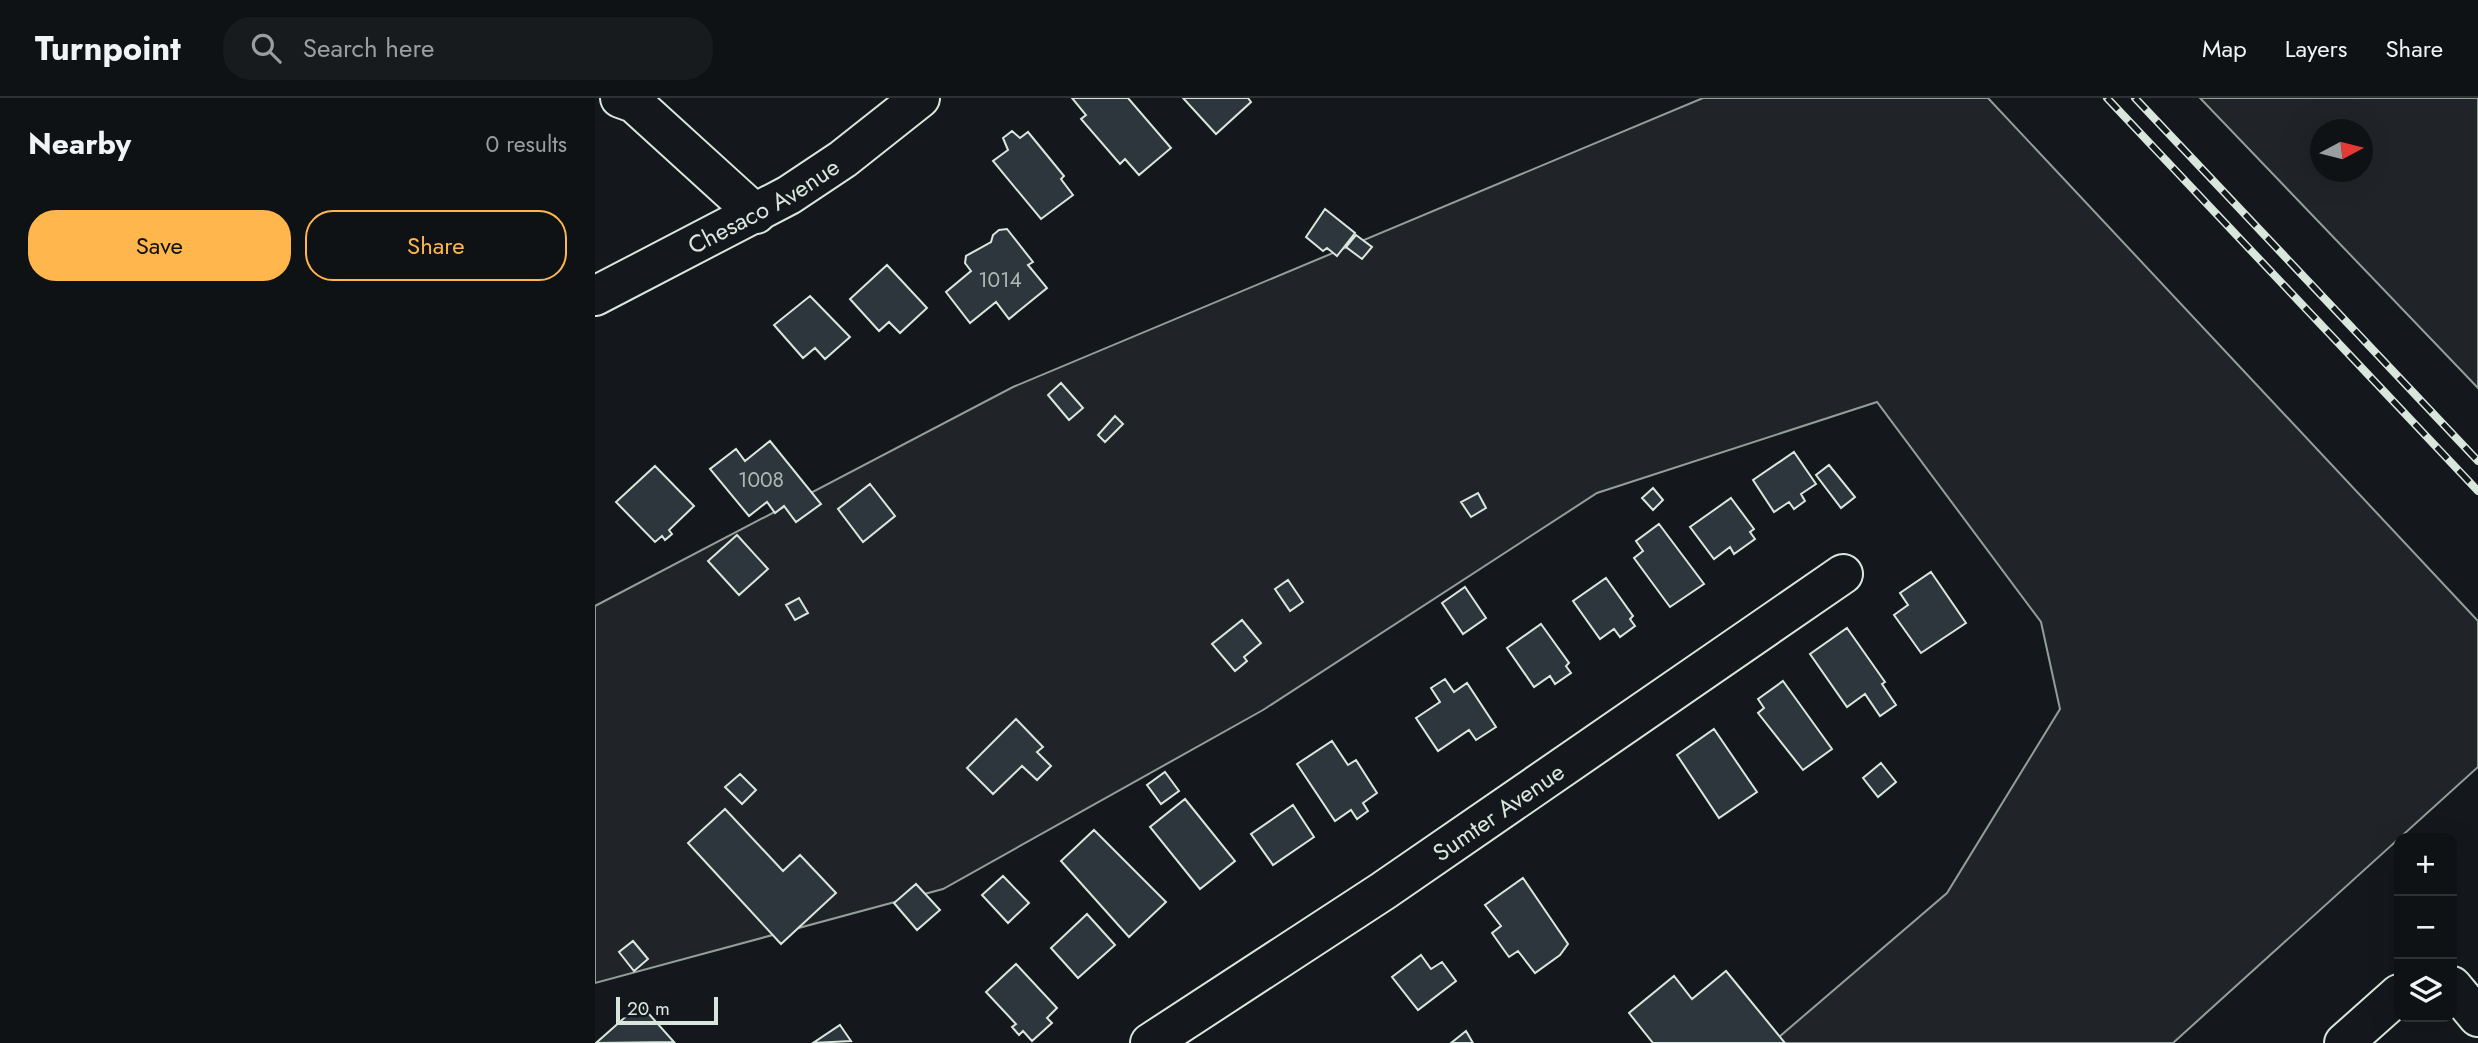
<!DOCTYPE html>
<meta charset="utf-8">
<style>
:root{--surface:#0f1215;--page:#181b1e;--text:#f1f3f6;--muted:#9b9ea0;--line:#2f3234;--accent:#ffb74d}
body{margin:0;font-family:Jost,sans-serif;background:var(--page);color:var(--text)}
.controls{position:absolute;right:21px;bottom:21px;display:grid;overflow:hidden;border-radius:14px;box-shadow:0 7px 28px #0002}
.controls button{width:63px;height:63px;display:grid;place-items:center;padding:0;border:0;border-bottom:2px solid var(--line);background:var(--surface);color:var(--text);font:35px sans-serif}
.compass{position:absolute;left:1715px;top:21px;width:63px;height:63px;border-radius:50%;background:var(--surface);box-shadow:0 7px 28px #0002;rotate:83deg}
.scale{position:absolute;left:21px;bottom:18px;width:102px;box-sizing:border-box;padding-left:7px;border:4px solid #d8e6dc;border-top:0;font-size:19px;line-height:24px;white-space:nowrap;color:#d8e6dc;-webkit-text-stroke:5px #14181c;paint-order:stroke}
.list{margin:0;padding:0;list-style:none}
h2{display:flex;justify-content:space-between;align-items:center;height:91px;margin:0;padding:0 28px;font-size:30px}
h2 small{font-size:23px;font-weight:400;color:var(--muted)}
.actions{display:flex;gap:14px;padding:21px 28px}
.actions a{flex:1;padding:16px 0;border:2px solid var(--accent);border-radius:28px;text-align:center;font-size:24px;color:var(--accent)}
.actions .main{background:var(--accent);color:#111}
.icon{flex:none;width:38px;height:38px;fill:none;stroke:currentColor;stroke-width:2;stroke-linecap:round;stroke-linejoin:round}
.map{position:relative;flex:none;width:1883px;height:945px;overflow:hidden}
header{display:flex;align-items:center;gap:42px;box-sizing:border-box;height:98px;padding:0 35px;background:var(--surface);border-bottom:2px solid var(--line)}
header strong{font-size:33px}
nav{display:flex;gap:38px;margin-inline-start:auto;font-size:24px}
.search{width:490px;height:63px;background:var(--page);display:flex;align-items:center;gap:18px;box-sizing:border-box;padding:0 24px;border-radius:28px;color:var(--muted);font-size:26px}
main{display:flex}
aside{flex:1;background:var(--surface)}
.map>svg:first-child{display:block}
.green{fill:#202428;stroke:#939e99;stroke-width:2;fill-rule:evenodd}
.building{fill:#2c363c;stroke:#d8e6dc;stroke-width:2}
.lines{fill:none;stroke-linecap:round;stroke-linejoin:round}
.minor-casing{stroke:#d8e6dc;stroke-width:42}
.minor{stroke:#14181c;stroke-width:38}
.rail-casing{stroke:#d8e6dc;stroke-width:8}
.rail{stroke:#14181c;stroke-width:5;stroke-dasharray:16;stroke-linecap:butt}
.labels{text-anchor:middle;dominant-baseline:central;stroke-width:5;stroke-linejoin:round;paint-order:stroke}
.number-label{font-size:21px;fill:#adbab4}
.street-label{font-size:24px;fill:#d8e6dc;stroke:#14181c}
</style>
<header>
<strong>Turnpoint</strong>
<div class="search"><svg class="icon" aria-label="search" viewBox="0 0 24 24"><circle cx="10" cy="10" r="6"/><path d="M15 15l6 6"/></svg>Search here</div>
<nav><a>Map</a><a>Layers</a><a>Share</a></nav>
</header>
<main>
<aside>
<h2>Nearby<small>0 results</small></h2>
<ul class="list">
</ul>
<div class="actions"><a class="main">Save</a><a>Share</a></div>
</aside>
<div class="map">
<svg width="1883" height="945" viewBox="0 0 1883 945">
<rect width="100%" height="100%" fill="#14181c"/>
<path class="green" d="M1108,0H1393L1883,523V669L1578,945H1177L1352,795L1465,611L1446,524L1282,304L1002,395L668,612L348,791L0,885V508L418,289Z
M1605,0H1883V290ZM1726,32H1768V74H1726Z"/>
<path class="building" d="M477,0H533L576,50L544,77L530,61L525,66L486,21L491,17Z
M588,0H653L656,4L621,36Z
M417,33L425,40L433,34L469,78L466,81L478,97L446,121L398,63L413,52L408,40Z
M730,111L760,135L742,158L732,150L728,153L711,139Z
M412,131L438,164L433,167L452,190L414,221L401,204L375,225L351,194L376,173L370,165L371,158L396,144L398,137L404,132Z
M761,137L777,149L767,161L751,149Z
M292,167L332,210L305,235L294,224L284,233L255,201Z
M215,198L255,239L230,261L220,250L208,260L179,227Z
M466,285L488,310L474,322L453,297Z
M520,318L528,326L510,344L503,337Z
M175,343L226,406L201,424L189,408L180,415L172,404L154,418L115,371L141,351L150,363Z
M1199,354L1221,386L1206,396L1210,403L1199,411L1194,404L1179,414L1158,382Z
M1234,367L1260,399L1246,410L1221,377Z
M60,368L99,408L74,432L77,436L70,442L67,438L60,444L21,404Z
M275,386L300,418L268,444L243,411Z
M1058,390L1068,402L1058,412L1047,400Z
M883,395L891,410L876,419L866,404Z
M1136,400L1159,431L1155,434L1160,441L1139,456L1135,449L1119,461L1095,429Z
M1064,426L1109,486L1075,509L1039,460L1048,453L1041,443Z
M142,437L173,471L144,497L113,463Z
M1336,474L1371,525L1326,555L1299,517L1313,507L1305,495Z
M1011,480L1038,518L1035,521L1040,528L1025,539L1019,531L1005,541L978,503Z
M693,482L708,504L695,513L680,491Z
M870,489L891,520L868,536L847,505Z
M204,500L213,515L200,522L191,507Z
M647,522L666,545L649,559L652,563L640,573L617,546Z
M946,526L974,565L971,568L976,575L960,586L955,578L939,589L912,550Z
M1252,530L1290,584L1287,586L1301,607L1285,618L1270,596L1252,609L1215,556Z
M850,581L859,594L872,585L901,629L881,642L874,632L843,653L821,620L845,604L836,590Z
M1188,583L1237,651L1208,672L1163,615L1169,610L1163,601Z
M421,621L448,649L442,654L456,668L442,682L427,668L398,696L372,670Z
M1119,631L1162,694L1124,720L1082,657Z
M737,643L753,667L761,662L782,695L768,705L773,713L762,721L756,712L740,723L702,666Z
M1286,665L1301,684L1283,699L1268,680Z
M570,674L584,693L566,706L552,687Z
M145,676L161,692L147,706L130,689Z
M590,701L640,763L605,791L555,729Z
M698,707L719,739L678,767L656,736Z
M130,711L188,773L205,757L241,795L186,846L93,745Z
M499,732L571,804L534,839L466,763Z
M408,778L434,805L413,825L387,797Z
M928,780L973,846L965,857L940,875L923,853L914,859L904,845L897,835L906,828L890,807Z
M321,786L345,812L322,832L299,805Z
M492,816L520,847L483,880L456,850Z
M38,843L53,861L39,873L24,854Z
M826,857L836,871L847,864L861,883L823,912L797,879Z
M421,866L462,910L452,920L457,925L437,943L428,933L424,937L417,929L421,926L391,894Z
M1131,873L1190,945H1058L1034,915L1079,878L1097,901Z
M45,906L79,944L1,945Z
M245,927L256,943L218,945Z
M871,933L878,945H856Z"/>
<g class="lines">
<defs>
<g id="minor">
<path d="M25,0L39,5L161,116"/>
<path id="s1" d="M0,198L194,97L248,61L325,0"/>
<path d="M1857,888L1883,919"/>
<path id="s2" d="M555,945L788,793L1248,476"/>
<path d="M1749,945L1804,896"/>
</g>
</defs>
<use href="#minor" class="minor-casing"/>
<use href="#minor" class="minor"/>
<defs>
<path id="rail" d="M1512,0L1883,393
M1540,0L1883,363"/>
</defs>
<use href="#rail" class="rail-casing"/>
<use href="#rail" class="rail"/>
</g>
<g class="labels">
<g class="number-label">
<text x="405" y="182">1014</text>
<text x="166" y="382">1008</text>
</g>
<g class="street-label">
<text stroke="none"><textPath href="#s1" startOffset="191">Chesaco Avenue</textPath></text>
<text stroke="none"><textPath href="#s2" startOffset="418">Sumter Avenue</textPath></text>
</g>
</g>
</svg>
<div class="controls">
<button>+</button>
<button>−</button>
<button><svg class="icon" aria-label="layers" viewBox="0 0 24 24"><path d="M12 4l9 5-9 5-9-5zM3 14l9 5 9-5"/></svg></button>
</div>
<svg class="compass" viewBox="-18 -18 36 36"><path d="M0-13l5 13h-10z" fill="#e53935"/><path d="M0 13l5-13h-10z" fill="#9b9ea0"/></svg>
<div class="scale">20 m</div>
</div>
</main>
